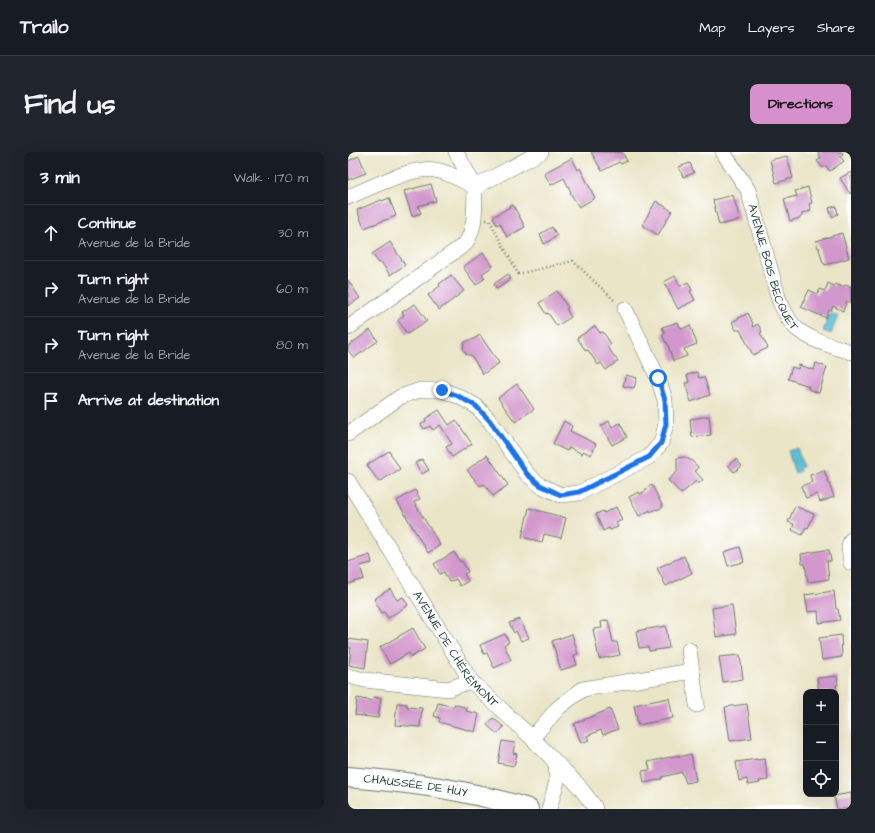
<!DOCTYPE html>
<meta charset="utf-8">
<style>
:root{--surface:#171b24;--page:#20242c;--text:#f1f3f6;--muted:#9ea1a6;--line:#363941;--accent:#d690ce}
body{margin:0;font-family:"Architects Daughter",sans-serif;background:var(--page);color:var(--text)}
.controls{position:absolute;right:12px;bottom:12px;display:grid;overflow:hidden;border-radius:8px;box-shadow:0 4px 16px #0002}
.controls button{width:36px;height:36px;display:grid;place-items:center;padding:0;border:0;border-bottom:1px solid var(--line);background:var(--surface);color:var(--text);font:20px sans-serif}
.stop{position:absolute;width:12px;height:12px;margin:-9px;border:3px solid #1a73e8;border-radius:50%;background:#fff}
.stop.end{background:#1a73e8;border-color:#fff;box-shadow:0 1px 4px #0008}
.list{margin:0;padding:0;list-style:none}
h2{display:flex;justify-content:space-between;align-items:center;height:52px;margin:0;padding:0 16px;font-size:17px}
h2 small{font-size:13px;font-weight:400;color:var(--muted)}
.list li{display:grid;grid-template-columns:26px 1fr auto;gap:12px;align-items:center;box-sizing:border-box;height:56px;padding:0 16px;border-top:1px solid var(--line)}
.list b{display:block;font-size:15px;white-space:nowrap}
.list p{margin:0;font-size:13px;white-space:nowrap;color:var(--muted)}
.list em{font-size:13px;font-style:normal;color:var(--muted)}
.icon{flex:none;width:22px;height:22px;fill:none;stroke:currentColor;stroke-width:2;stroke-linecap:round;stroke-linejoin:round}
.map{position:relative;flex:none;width:503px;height:657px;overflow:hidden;border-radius:8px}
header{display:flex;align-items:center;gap:24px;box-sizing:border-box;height:56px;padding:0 20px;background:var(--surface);border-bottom:1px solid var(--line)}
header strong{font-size:19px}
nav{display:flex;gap:22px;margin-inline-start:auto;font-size:14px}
.intro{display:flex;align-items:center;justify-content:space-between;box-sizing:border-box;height:96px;padding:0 24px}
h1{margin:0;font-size:28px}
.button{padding:10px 18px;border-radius:8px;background:var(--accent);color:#111;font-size:14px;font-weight:700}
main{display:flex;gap:24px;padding:0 24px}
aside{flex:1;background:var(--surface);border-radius:8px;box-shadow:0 4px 16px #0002}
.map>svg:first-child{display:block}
.water{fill:#5bbed9;stroke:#3d7e86}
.building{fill:#d297cc}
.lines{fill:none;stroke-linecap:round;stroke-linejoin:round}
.minor-casing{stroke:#667867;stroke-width:16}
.major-casing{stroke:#667867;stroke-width:22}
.path{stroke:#667867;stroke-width:2.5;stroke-dasharray:1 3;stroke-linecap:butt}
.minor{stroke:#fff;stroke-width:15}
.major{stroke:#fff;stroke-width:20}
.route{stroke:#1a73e8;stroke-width:5}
.labels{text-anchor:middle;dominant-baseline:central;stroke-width:4;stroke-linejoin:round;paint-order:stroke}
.street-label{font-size:12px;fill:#1f3d34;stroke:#fff}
</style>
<header>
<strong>Trailo</strong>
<nav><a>Map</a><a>Layers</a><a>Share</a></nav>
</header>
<div class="intro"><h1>Find us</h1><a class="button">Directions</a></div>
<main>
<aside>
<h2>3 min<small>Walk · 170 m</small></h2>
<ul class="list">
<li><svg class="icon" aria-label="ahead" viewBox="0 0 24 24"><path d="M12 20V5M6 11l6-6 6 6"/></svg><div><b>Continue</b><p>Avenue de la Bride</p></div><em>30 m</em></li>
<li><svg class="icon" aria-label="right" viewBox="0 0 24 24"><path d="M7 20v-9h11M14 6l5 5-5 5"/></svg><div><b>Turn right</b><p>Avenue de la Bride</p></div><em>60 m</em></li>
<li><svg class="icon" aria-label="right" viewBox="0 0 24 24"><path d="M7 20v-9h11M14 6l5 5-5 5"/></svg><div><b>Turn right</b><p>Avenue de la Bride</p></div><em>80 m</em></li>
<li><svg class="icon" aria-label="arrive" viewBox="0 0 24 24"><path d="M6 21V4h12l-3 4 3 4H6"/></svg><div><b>Arrive at destination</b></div></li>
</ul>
</aside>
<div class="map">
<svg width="503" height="657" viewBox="0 0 503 657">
<rect width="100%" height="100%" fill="#fff"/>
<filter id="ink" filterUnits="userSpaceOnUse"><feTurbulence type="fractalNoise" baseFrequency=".025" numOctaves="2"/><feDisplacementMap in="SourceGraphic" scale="8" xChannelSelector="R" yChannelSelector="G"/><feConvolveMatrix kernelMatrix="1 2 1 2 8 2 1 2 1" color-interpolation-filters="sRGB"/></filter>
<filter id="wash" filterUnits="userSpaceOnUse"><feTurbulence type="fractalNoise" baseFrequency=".012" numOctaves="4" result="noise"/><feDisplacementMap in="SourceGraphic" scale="16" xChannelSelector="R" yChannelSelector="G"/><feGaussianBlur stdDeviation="0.9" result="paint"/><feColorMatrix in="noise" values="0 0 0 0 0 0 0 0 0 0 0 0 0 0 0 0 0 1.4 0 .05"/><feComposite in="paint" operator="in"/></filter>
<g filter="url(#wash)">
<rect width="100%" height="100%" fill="#eae5c7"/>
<path class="water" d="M482,161L490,164L483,182L475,179Z
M449,296L455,315L451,316L452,319L447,321L440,299Z"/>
<g id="blocks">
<path class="building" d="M243,0H266L267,1L274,0L279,9L273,12L271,10L254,19Z
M469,0H494L495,2L492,4L496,9L482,19L478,14L475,16L469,9L473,6Z
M11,4L18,21L0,28V9Z
M439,4L445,26L428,31L422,8Z
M224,6L230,18L232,16L247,46L231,55L222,41L223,40L216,26L203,33L196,21Z
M342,11L346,21L335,25L331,15Z
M503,20V41L502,42L492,26Z
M83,32L88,49L70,54L73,61L64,64L56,39Z
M460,35L464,51L461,52L463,59L454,61V64L452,66L442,69L436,47L449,44L447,39Z
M385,43L392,68L371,73L365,48Z
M41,46L48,64L16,76L9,58L33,48L34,49Z
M308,49L324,59L310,83L294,73Z
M165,53L177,75L159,85L152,71L149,73L145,65Z
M488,54L490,62L484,65L481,56Z
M204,75L209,84L196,92L192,82Z
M494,81L501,106L477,113L476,111H475L471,97L472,96H470L468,89Z
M42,90L57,113L42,123L33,110L31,111L24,102Z
M135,101L145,114L134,122L137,126L128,133L115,115Z
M160,122L163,127L149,137L146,132Z
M103,123L116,139L91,158L80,143L92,134L91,132Z
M327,124L332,134L340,130L344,138L342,139L347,148L330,157L316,130Z
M0,128L12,146L0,154Z
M480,131L486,134L487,132L495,135L497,133L503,135V151L499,149L495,159L485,154L483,159L481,158L478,166L453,155L461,138L470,142L472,137L477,139Z
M209,139L220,156L218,157L223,165L209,174L200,161L198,162L191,151Z
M67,152L79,169L59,182L50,168L56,163L54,160Z
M400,161L405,172H404L405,175L410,172L414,180L412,181L420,196L405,203L392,178H388L384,170Z
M330,170L332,175H333L334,177L342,173L349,192L336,197L339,204L325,209L319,190L318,191L314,182L317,181L314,175Z
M247,174L252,181L255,180L263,192L259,195L270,209L258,218L253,211L250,213L240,198L238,199L229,186Z
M22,178L30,189L6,206L0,198V194Z
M132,183L151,211L135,222L123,203H119L115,197L116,191L121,188H124Z
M468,211L479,215L471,241L460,237L461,234L440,227L444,215L450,217L451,213L466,218Z
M349,220L351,226L356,225L362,243L343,250L337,231L341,230L339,223Z
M278,223L289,226L286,236L275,234Z
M169,232L186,257L167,270L150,246Z
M91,258L101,273L108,268L124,292L104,305L98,295L104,292L92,273L85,278L82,274L76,277L73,272L78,269L77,267Z
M361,264L363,283L344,285L342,267Z
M216,269L224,274L222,279L248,292L243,303L235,299L234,302L221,295L219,299L205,292Z
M261,269L264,275L272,271L279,285L264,293L253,274Z
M41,299L52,317L31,330L19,313Z
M139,303L160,333L145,344L136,332L132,334L119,318Z
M337,305L344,309L350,315L347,319L355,328L350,332L348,329L333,342L320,328L330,319L329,317V306Z
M74,307L81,318L74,322L67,311Z
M388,307L394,314L386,320L380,313Z
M476,318L486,345L472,350L469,342L458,346L453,334L464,330L462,323Z
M304,333L315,355L309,358L308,357L302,360V358L291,364L281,345L291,340L292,342L299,338L298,336Z
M67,338L72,347L66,350L92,393L80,401L49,349Z
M447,354L466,362L460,376L458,375L454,383L444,378L446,372L440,370Z
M268,355L274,368L268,371L270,375L262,378L261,376L255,379L248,362L255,359L256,361Z
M181,356L218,366L213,386L196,382L194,390L174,385Z
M392,395L396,410L380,414L376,400Z
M477,398H481L483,409H479L481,427L460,430L457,412H454L453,402Z
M106,400L112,410L114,409L120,420L116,422L120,429L112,434L108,427L101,430L96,420L92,422L86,412Z
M22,403L24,411L12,414L16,427L0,432V410Z
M336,404L344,421L318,434L309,416Z
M42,437L49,448L55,445L60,453L40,466L36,460L34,461L26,447Z
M486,439L488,457H490L492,468L471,471L470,459L460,460L457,443Z
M384,453L388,482L368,485L364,456Z
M172,467L181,486L173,489L168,479L166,481L161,471Z
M260,468L265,490H269L272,503L251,507L245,477L254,476L253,470Z
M318,474L321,496L301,499L300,495L291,496L288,479Z
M65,476L77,497L63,505L61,501L42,512L32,495Z
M157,482L161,490L156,493L163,508L146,516L139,501L136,502L132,493Z
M224,482L230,502L226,503L229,513L213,518L204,489Z
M493,483L494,505L474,508L471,486Z
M0,487L20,490L17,516L1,513L3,496H0Z
M392,503L395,527L375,530L371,505Z
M489,524L490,533H488L490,546H488V540H471L469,526Z
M25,545L33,546L30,566L7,563L9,546L24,549Z
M321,546L325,566L290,573L286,553Z
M49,551L59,552V555L74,556L72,575L47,573Z
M90,551L106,555V552L119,556L118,559L131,562L127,580L91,570L92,566L86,564Z
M399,552L404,586L382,589L377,555Z
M262,557L270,577L255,583L253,578L239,584L241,588L233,591L226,572Z
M145,566L156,575L149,582L139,573Z
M154,589L167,591L165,601L169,602L166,614L150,611Z
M343,602L348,629L338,631L334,620L314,625V627L296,631L294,619L302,618L300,610L331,603V605Z
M409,607V608L417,607L420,628L411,629L412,631L400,633L399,627L391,629L388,610Z
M503,641V657H489L486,644Z"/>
</g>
</g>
<g filter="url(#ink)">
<use href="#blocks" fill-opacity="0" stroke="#667867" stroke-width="1"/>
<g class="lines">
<defs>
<g id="minor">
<path d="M108,0L127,35L193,0"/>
<path id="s1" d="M375,0L400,38L431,148C436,158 440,169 449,177C464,189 485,194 503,200"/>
<path d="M0,45C22,36 64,14 87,18C101,20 115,29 127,35C126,55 129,75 117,92L0,176"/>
<path d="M0,282L52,245L72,238H94L110,244L128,254L142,269L179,322L192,333L213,343L231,341L301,305L313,291L318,272L317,248L310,226L277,157"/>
<path id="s2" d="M0,329L123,529L184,586L230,633L246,654L247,657"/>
<path d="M503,388L501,395L503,411"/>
<path d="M341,498L349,553"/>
<path d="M0,524L17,528L100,537L123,529"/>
<path d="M184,586L211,555L235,537L344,519"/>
<path d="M201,657L209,629L208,612"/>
</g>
<g id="major">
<path id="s3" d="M0,625C61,630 122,638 180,657"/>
</g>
</defs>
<use href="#minor" class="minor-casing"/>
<use href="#major" class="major-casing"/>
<path class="path" d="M138,68L142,69L170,122L225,109L267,149"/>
<use href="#minor" class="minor"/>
<use href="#major" class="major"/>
</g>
</g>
<g class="lines" filter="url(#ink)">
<path class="route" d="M94,238L110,244L128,254L142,269L179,322L192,333L213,343L231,340L301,305L313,291L318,272L317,248L310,226"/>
</g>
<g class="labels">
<g class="street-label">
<text stroke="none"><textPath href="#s1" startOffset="127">AVENUE BOIS BECQUET</textPath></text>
<text stroke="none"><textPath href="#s2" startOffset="200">AVENUE DE CHÉRÉMONT</textPath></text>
<text stroke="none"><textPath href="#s3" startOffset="68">CHAUSSÉE DE HUY</textPath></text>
</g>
</g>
</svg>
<div class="controls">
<button>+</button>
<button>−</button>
<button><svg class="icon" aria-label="locate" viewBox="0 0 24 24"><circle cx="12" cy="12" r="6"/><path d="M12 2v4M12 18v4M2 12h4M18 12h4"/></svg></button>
</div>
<div class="stop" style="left:310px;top:226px"></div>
<div class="stop end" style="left:94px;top:238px"></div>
</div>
</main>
